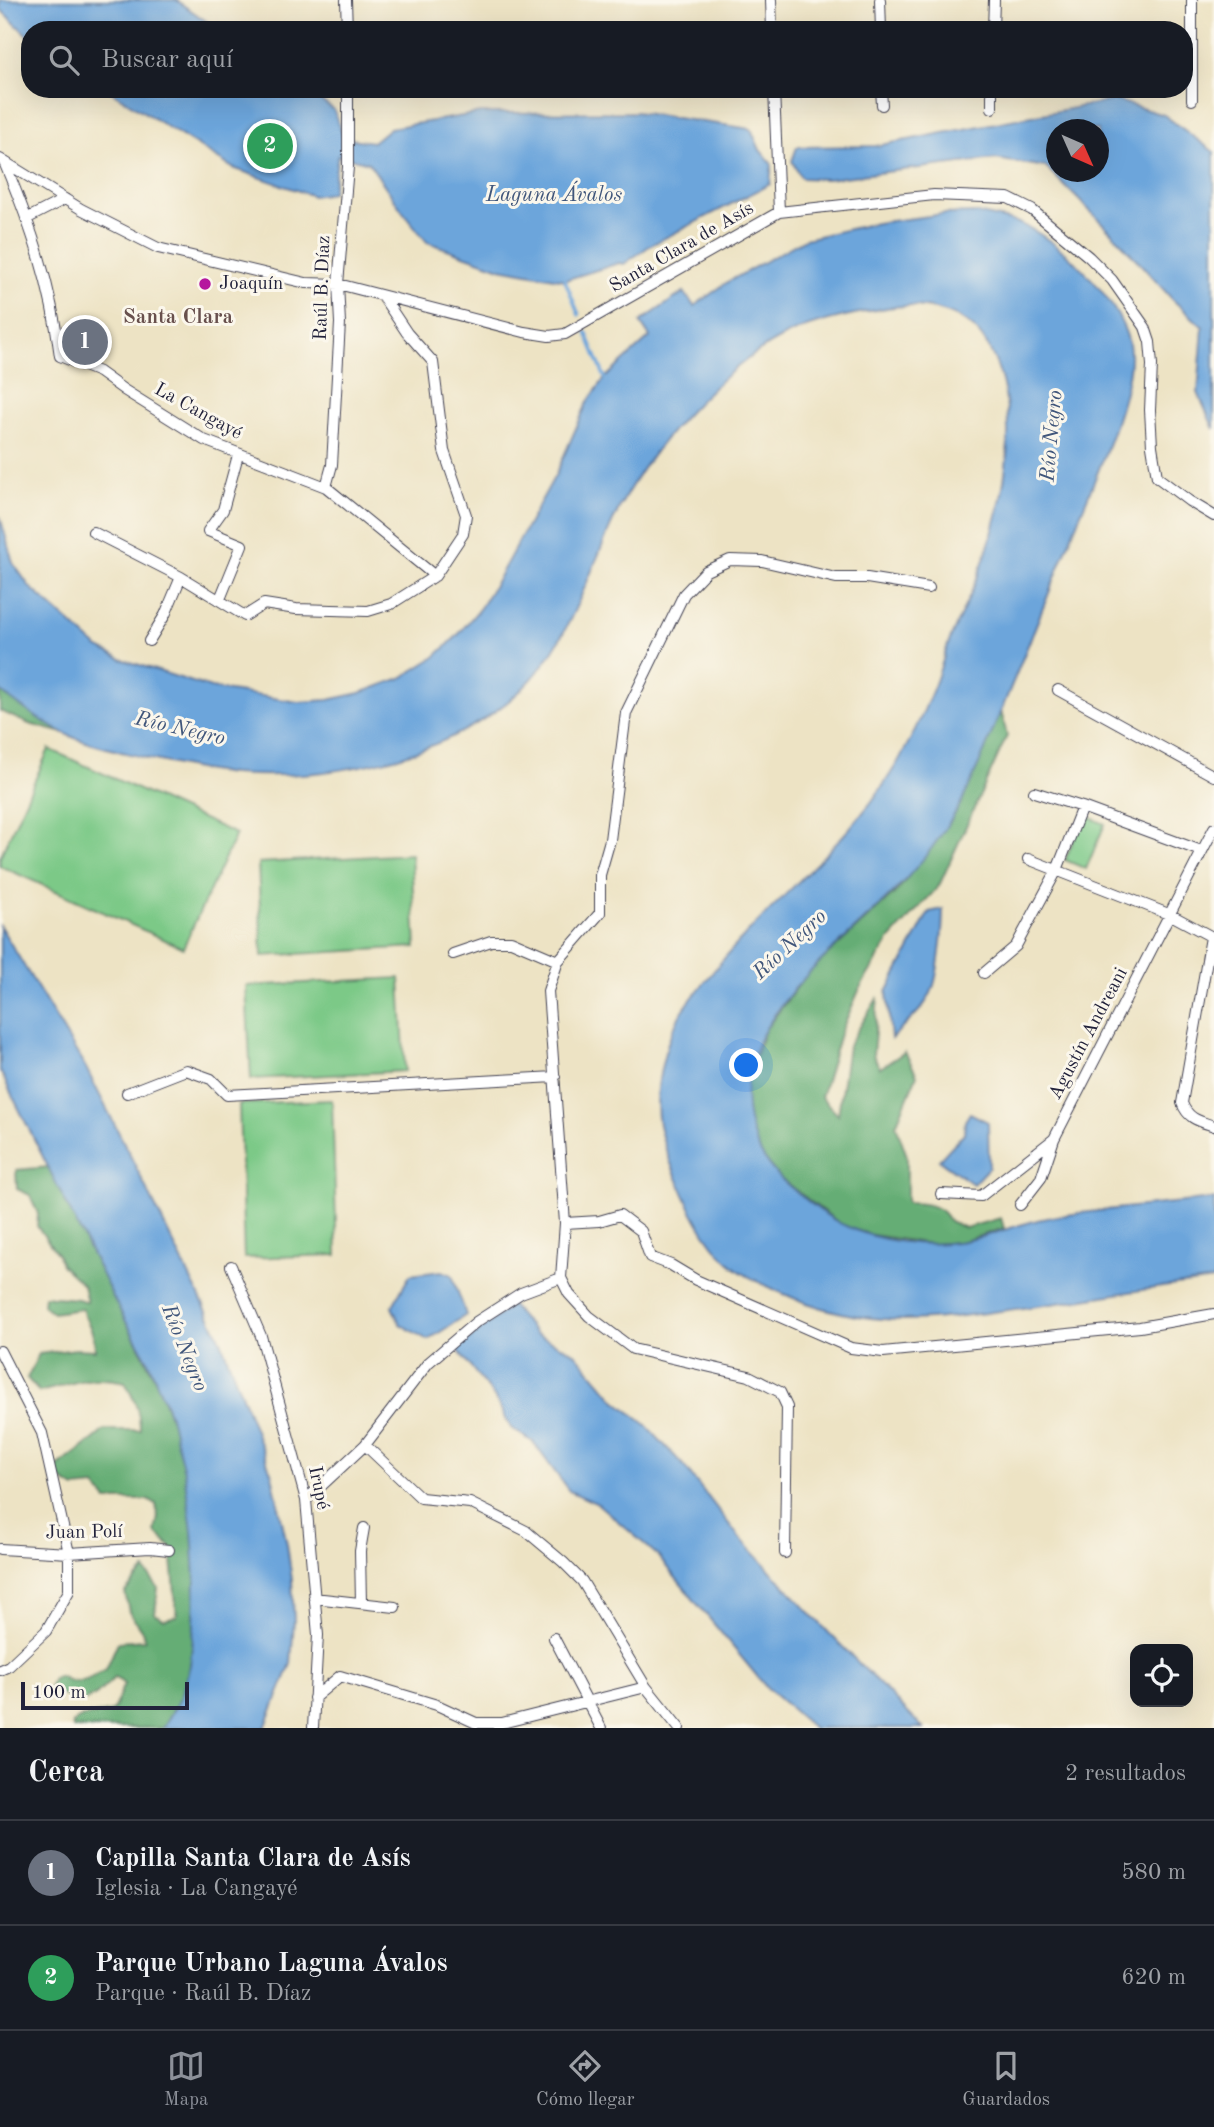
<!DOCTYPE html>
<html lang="es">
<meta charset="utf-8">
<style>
:root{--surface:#171b24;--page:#242831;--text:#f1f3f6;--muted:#9ea1a6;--line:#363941;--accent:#8c9099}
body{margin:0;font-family:"Old Standard TT",serif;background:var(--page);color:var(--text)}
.controls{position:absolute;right:21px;bottom:21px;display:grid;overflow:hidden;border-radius:14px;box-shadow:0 7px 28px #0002}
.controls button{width:63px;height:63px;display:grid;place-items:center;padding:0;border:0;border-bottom:2px solid var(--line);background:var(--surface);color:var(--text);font:35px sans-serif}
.compass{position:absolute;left:1046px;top:119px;width:63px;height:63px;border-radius:50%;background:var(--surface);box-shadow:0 7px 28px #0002;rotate:135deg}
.scale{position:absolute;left:21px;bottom:18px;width:168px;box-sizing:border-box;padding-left:7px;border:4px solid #22223b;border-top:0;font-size:19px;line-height:24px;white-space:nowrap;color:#22223b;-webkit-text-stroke:5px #fbf7ec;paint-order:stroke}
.you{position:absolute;left:747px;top:1066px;width:24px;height:24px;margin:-18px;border:5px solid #fff;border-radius:50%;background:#1a73e8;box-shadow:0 0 0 10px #1a73e833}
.badge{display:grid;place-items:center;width:46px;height:46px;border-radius:50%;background:var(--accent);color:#fff;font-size:23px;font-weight:700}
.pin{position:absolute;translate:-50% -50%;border:4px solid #fff;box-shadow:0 2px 7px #0006}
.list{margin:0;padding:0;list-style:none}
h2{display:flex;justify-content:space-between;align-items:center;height:91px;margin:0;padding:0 28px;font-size:30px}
h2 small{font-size:23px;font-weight:400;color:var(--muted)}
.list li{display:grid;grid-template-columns:46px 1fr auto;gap:21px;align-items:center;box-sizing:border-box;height:105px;padding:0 28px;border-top:2px solid var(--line)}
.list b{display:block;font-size:26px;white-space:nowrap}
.list p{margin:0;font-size:23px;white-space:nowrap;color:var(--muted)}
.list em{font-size:23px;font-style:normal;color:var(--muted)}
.icon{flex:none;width:38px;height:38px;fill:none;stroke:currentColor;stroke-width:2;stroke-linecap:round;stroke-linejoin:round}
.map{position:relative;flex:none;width:1214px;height:1728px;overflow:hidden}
.search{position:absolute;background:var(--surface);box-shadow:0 7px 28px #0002;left:21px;right:21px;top:21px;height:77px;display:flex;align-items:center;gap:18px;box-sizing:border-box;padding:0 24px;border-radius:28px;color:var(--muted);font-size:26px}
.sheet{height:301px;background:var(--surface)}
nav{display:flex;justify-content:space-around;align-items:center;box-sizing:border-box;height:98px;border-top:2px solid var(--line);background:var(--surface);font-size:19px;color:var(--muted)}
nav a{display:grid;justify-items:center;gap:4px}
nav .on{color:var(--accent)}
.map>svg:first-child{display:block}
.green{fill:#7cc987;stroke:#4f7661;stroke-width:2}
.forest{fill:#65ad74;stroke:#446858;stroke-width:2}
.water{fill:#6ca5db;stroke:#47648b;stroke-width:2;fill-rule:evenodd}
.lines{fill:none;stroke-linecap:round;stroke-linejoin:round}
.stream{stroke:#6ca5db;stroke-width:3.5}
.street-casing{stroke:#403f50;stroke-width:12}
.street{stroke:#fff;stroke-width:10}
.poi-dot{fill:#b5179e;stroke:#fbf7ec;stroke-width:2.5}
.labels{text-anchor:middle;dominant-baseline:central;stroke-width:6;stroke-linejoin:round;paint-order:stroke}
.street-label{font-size:19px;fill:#22223b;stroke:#fbf7ec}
.poi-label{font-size:19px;fill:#22223b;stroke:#fbf7ec;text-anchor:start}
.water-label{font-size:21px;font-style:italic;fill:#40567b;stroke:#fbf7ec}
.neighbourhood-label{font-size:21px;font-weight:bold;fill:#68504d;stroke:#fbf7ec}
</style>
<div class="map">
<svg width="1214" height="1728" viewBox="0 0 1214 1728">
<rect width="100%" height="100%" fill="#fbf7ec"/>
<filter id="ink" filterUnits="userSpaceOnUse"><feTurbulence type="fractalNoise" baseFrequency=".0143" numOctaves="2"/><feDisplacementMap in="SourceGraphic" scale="14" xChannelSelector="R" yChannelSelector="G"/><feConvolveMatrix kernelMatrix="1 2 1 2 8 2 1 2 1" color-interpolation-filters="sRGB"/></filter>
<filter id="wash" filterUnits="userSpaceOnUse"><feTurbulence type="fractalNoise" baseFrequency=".00686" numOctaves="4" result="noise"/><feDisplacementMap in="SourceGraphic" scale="28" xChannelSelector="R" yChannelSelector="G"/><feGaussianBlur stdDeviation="1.57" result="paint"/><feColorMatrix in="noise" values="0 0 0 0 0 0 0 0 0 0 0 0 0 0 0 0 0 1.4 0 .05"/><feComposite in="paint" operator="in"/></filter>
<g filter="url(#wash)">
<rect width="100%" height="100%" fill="#ede3c4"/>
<path class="green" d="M49,749L236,834L183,948L0,866V857Z
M1084,815L1105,824L1086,869L1065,860Z
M411,854L416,947L262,956L258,863Z
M400,978L405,1071L251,1079L246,986Z
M332,1100L337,1255L244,1258L239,1104Z"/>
<path class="forest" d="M0,691L5,695L63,733L29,724L0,711Z
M1001,710L1007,736L939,886L890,939L860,988L840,1034L821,1097L838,1115L848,1046L878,997L873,1055L880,1068L905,1052L917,1075L896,1125L907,1156V1203C924,1203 941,1204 949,1221L965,1228L1001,1218L1004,1228L961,1242L931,1244L872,1235L843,1226L781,1179L762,1157L751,1132L746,1106V1082L765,1030L807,974L898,890L950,822L963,799Z
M49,1167C72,1214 94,1260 118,1306C136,1341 155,1374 168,1412C189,1469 196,1535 195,1596C194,1629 194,1664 182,1696C177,1707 169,1718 163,1728H73L72,1725L79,1718L113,1711L124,1684L115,1677L96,1695L83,1702L63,1695L47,1694L53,1678L61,1676C76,1688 92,1678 106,1669L118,1642L145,1640L142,1631L129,1612L125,1592L145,1570L158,1588L155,1614L164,1619L177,1616L171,1547L155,1532L158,1517L156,1504L147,1500H107L95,1486L75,1488L51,1473C67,1457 87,1447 104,1430H140C140,1411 134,1399 125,1382C87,1374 74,1384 39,1392L27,1378L39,1354L76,1349L95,1350C95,1331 88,1326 82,1309L53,1313L43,1305L44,1296L78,1299L87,1302L83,1285L61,1265L58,1255L37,1226L38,1214L30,1195L17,1189L16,1170Z"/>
<path class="water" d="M0,0H176L219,30H30V38L0,9Z
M107,89H304L334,110L344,138L373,142L390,128L481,113L636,112L751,129L760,150L772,164L770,184L651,245L624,264L619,263L565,280L500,268L427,242L403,212L369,163L338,155L332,193L313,196L233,168Z
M1115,100L1164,115L1214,152V429L1198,393L1203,327L1173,300L1116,237L1046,167L995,159L827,179L801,178L792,161L797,147L876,146ZM1056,130H1098V172H1056Z
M976,213C989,216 1003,218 1016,222C1059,238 1120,299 1129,344C1138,385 1091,488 1074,530C1051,588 1028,646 1004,704C990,736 978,770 962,801C953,818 942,834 931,849C882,915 809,957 766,1028C744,1064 740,1107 757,1145C766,1166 781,1180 799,1194C813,1205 829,1219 846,1226C878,1241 922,1247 957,1242C989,1238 1020,1222 1052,1217C1106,1209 1160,1204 1214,1199V1280C1140,1289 1067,1303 993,1312C956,1317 919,1322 882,1319C840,1316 800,1303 763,1284C759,1282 742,1273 738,1270C709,1248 690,1211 677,1178C670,1162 663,1143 659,1125C653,1091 663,1048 679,1017C688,1001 701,987 712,973C756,918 811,874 856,821C890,782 914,737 933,689C940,672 944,654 951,637C958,620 967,603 974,586C1002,517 1028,411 986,343C966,310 922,302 887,308C856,313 822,320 793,332C724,363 644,452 613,521C587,578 567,647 520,691C448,759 328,781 232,774C205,772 177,765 150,759C123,752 96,747 70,736C46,725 21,707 0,691V516L13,563L30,587L97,647L121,659L211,688L298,702L328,700L360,693L401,678L435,657L458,635L480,608L499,577L556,474L587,403L605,378L650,337L640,322L684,292L694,306L726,283L805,239L876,223L944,214Z
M943,909C943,927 939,977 931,993C923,1011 904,1025 891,1039L887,992L929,912Z
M0,926L86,1068L123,1141L219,1336L272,1475L287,1544L292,1580L294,1620L291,1664L265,1728H163L181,1697L190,1665L194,1627L195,1578L192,1531L184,1471L169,1413L148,1361L118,1307L0,1071Z
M970,1113L988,1122L989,1167L973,1184L939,1160L964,1133L965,1121Z
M442,1271L452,1275L466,1315L428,1340L400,1324L392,1307L410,1275Z
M511,1305L536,1334L575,1353L615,1400L645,1424L683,1465L740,1538L830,1634L923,1728H813L766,1687L656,1554L598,1504L569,1491L533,1442L511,1428L495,1398L457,1349Z"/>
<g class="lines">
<path class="stream" d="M565,280L579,315
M586,332L605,378"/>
</g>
</g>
<g filter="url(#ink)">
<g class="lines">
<defs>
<path id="street" d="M346,0L347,30
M771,0L772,30
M880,0L881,30
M993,30L994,0
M774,89L779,212
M881,89L882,105
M1192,100V0
M992,108V89
M0,159L81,209L158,248L306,283L338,284L524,332L549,336L565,334L779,212L934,195L1008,198L1032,210L1089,257L1112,280L1145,327L1150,342L1152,365L1150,410L1152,446L1157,477L1189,501L1214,516
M4,162C32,228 51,285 60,356L99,372L124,390L204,440L326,487L435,576
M28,218L65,199
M326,487L332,465L340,323L338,284L348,167V89
M93,532L181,577
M220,599L242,545L208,531L223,510L238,455
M149,641L165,615L181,577L245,616L264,604L296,609L368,611L391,604L435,576L463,534L466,515L444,451L433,362L407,333L383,297
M1058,690L1214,776
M1034,792L1082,807L1201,851
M1028,859L1171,915L1214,938
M1211,937L1182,1103C1188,1119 1199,1121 1214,1126
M453,954L491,941H511L558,961
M984,973L1016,946L1057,870L1082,807
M127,1093L186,1070L211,1079L227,1095L555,1077
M941,1194L981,1196L1054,1139L1214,828
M1020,1205L1041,1178L1054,1139
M565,1223L599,1221L620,1215L641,1231L650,1257L671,1265L696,1280L851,1348L883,1352L1140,1327L1214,1314
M231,1266L261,1336L306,1500L318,1635L313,1728
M561,1278L569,1294L589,1316L633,1349L749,1376L780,1392L787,1407L785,1553
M0,1351L42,1433L69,1553V1591L46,1631L9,1666L0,1670
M365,1445L421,1498L470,1503L526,1531L563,1562L582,1581L646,1687L679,1728
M306,1500L365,1445L428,1363L476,1322L521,1293L561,1278L565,1223L548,991L558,961L600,913V875L610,840L626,713L684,594L706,571L730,560L762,561L836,578H867L929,588
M0,1549L69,1553L150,1548L169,1550
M314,1598L395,1607
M361,1603L360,1551L364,1528
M554,1638L601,1728
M314,1698L340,1676L437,1705L476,1723H502L646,1687"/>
</defs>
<use href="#street" class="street-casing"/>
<use href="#street" class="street"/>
</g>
</g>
<circle class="poi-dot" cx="205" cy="284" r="7"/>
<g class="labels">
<g class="street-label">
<text transform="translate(682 248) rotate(-30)">Santa Clara de Asís</text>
<text transform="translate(323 288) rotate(-88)">Raúl B. Díaz</text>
<text transform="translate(198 412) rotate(29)">La Cangayé</text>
<text transform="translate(1089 1034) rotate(-62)">Agustín Andreani</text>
<text transform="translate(318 1488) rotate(78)">Irupé</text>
<text transform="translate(84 1533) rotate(-1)">Juan Polí</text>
</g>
<g class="poi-label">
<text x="219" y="284">Joaquín</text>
</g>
<g class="water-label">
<text x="554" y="195">Laguna Ávalos</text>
<text transform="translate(1052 436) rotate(-85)">Río Negro</text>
<text transform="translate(180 729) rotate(13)">Río Negro</text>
<text transform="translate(790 945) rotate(-43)">Río Negro</text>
<text transform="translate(184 1348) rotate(68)">Río Negro</text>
</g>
<g class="neighbourhood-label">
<text x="178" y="317">Santa Clara</text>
</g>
</g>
</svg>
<div class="controls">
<button><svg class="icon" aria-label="locate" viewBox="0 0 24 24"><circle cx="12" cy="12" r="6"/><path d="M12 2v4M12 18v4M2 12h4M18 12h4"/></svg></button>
</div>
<svg class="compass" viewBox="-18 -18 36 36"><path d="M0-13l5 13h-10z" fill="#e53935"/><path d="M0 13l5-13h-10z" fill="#9ea1a6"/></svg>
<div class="scale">100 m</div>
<div class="you"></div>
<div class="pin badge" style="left:85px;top:342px;background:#6b7280">1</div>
<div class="pin badge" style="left:270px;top:146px;background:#2e9e5b">2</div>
<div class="search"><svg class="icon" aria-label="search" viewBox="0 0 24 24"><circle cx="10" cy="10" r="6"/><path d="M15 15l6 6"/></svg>Buscar aquí</div>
</div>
<section class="sheet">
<h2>Cerca<small>2 resultados</small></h2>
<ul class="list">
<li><span class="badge" style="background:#6b7280">1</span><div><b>Capilla Santa Clara de Asís</b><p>Iglesia · La Cangayé</p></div><em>580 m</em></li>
<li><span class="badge" style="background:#2e9e5b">2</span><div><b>Parque Urbano Laguna Ávalos</b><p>Parque · Raúl B. Díaz</p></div><em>620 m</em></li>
</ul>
</section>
<nav>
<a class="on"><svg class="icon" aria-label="map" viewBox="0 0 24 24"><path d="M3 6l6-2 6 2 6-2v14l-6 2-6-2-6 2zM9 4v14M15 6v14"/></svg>Mapa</a>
<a><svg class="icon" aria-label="directions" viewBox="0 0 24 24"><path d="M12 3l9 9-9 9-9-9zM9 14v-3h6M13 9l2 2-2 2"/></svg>Cómo llegar</a>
<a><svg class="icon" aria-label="saved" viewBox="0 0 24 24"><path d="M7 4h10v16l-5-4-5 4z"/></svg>Guardados</a>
</nav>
